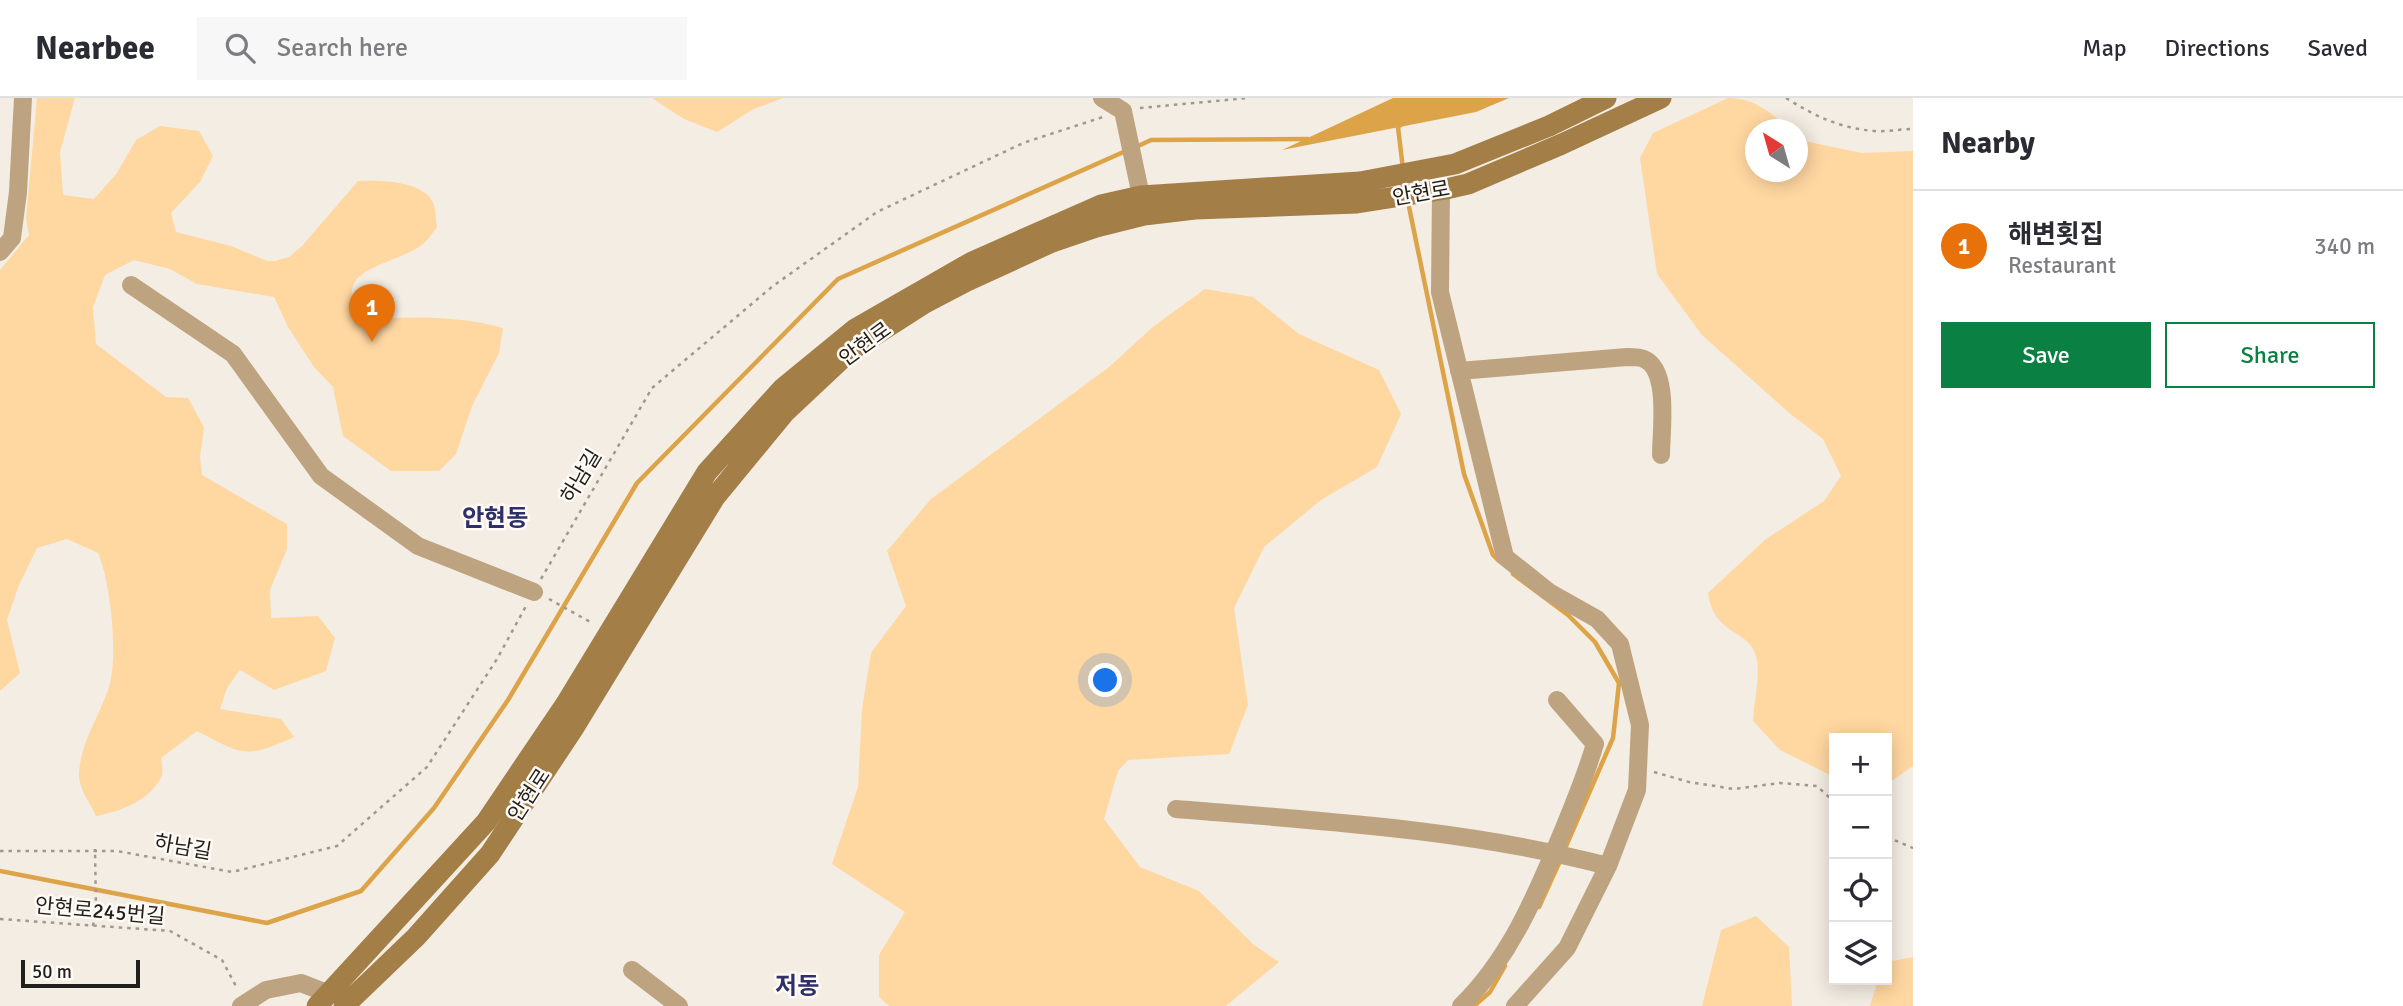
<!DOCTYPE html>
<meta charset="utf-8">
<style>
:root{--surface:#fff;--page:#f7f7f7;--text:#2b2b33;--muted:#7c7c81;--line:#e1e1e2;--accent:#0b8043}
body{margin:0;font-family:Signika,"Noto Sans KR",sans-serif;background:var(--page);color:var(--text)}
.controls{position:absolute;right:21px;bottom:21px;display:grid;overflow:hidden;border-radius:0px;box-shadow:0 4px 18px #0003}
.controls button{width:63px;height:63px;display:grid;place-items:center;padding:0;border:0;border-bottom:2px solid var(--line);background:var(--surface);color:var(--text);font:35px sans-serif}
.compass{position:absolute;left:1745px;top:21px;width:63px;height:63px;border-radius:50%;background:var(--surface);box-shadow:0 4px 18px #0003;rotate:323deg}
.scale{position:absolute;left:21px;bottom:18px;width:119px;box-sizing:border-box;padding-left:7px;border:4px solid #211f1b;border-top:0;font-size:19px;line-height:24px;white-space:nowrap;color:#211f1b;-webkit-text-stroke:5px #fffaf5;paint-order:stroke}
.you{position:absolute;left:1106px;top:583px;width:24px;height:24px;margin:-18px;border:5px solid #fff;border-radius:50%;background:#1a73e8;box-shadow:0 0 0 10px #1a73e833}
.badge{display:grid;place-items:center;width:46px;height:46px;border-radius:50%;background:var(--accent);color:#fff;font-size:23px;font-weight:700}
.pin{position:absolute;translate:-50% -58px;filter:drop-shadow(0 2px 4px #0008)}
.pin::after{content:'';position:absolute;top:37px;width:24px;height:21px;background:inherit;clip-path:polygon(0 0,100% 0,50% 100%)}
.list{margin:0;padding:0;list-style:none}
h2{display:flex;justify-content:space-between;align-items:center;height:91px;margin:0;padding:0 28px;font-size:30px}
h2 small{font-size:23px;font-weight:400;color:var(--muted)}
.list li{display:grid;grid-template-columns:46px 1fr auto;gap:21px;align-items:center;box-sizing:border-box;height:112px;padding:0 28px;border-top:2px solid var(--line)}
.list b{display:block;font-size:26px;white-space:nowrap}
.list p{margin:0;font-size:23px;white-space:nowrap;color:var(--muted)}
.list em{font-size:23px;font-style:normal;color:var(--muted)}
.actions{display:flex;gap:14px;padding:21px 28px}
.actions a{flex:1;padding:16px 0;border:2px solid var(--accent);border-radius:0px;text-align:center;font-size:24px;color:var(--accent)}
.actions .main{background:var(--accent);color:#fff}
.icon{flex:none;width:38px;height:38px;fill:none;stroke:currentColor;stroke-width:2;stroke-linecap:round;stroke-linejoin:round}
.map{position:relative;flex:none;width:1913px;height:908px;overflow:hidden}
header{display:flex;align-items:center;gap:42px;box-sizing:border-box;height:98px;padding:0 35px;background:var(--surface);border-bottom:2px solid var(--line)}
header strong{font-size:33px}
nav{display:flex;gap:38px;margin-inline-start:auto;font-size:24px}
.search{width:490px;height:63px;background:var(--page);display:flex;align-items:center;gap:18px;box-sizing:border-box;padding:0 24px;border-radius:0px;color:var(--muted);font-size:26px}
main{display:flex}
aside{flex:1;background:var(--surface)}
.map>svg:first-child{display:block}
.green{fill:#ffd7a1}
.water{fill:#dda349}
.lines{fill:none;stroke-linecap:round;stroke-linejoin:round}
.stream{stroke:#dda349;stroke-width:4.5}
.path{stroke:#9e9991;stroke-width:2.5;stroke-dasharray:3.5 5;stroke-linecap:butt}
.street{stroke:#bda380;stroke-width:18}
.secondary{stroke:#a37e47;stroke-width:21}
.labels{text-anchor:middle;dominant-baseline:central;stroke-width:5;stroke-linejoin:round;paint-order:stroke}
.street-label{font-size:21px;fill:#211f1b;stroke:#fffaf5}
.quarter-label{font-size:24px;font-weight:bold;fill:#2e306a;stroke:#fffaf5}
</style>
<header>
<strong>Nearbee</strong>
<div class="search"><svg class="icon" aria-label="search" viewBox="0 0 24 24"><circle cx="10" cy="10" r="6"/><path d="M15 15l6 6"/></svg>Search here</div>
<nav><a>Map</a><a>Directions</a><a>Saved</a></nav>
</header>
<main>
<div class="map">
<svg width="1913" height="908" viewBox="0 0 1913 908">
<rect width="100%" height="100%" fill="#f4ede3"/>
<path class="green" d="M37,0H75L60,54L63,97L94,101L117,75L136,42L160,28L199,33L213,58L200,84L171,115L176,134L231,148L267,163H275L289,159L302,148L358,83C379,82 426,82 434,107C436,113 436,122 437,129C433,134 428,142 423,146C394,169 327,168 361,221C407,219 458,217 503,230L499,255L472,308L456,356L439,373H391L343,338L333,289L314,269L288,229L274,199L197,186L170,171L134,162L105,177L93,209L96,246L166,299L188,300L204,329L200,359L202,377L287,426V451L270,492L271,520L318,518L335,540L326,573L274,592L240,572L227,590L220,611L281,621L294,639C245,661 243,657 197,633L161,660C162,665 163,673 162,677C152,702 119,714 96,718C91,707 79,690 79,678C79,647 98,621 108,592C119,562 111,485 98,455L67,441L37,450L19,487L7,522L20,575L0,593V172L29,137L26,121Z
M652,0H783L752,12L717,34L684,21Z
M1728,0C1755,0 1771,15 1790,31L1756,32V74H1798V38L1804,43L1862,55L1913,53V668L1887,686V640H1834V679L1780,652L1753,623C1754,604 1760,580 1757,562C1752,530 1714,540 1708,495L1766,441L1824,403L1841,378L1823,341L1788,314L1702,237L1657,176L1640,60L1653,35Z
M1205,191L1253,199L1299,236L1379,272L1401,316L1377,369L1321,402L1264,449L1234,510L1248,607L1229,656L1128,662L1118,673L1104,721L1140,769L1199,793L1253,846L1279,864L1226,908H889L879,899V857L905,814L832,766L858,689L862,612L871,555L906,508L887,453L931,401L1109,269L1154,228Z
M1756,818L1789,849L1792,908H1702L1721,832Z
M1913,859V908H1870L1878,882H1887V864Z"/>
<path class="water" d="M1393,0H1509L1476,14L1282,52Z"/>
<g class="lines">
<path class="stream" d="M1402,26L1398,29L1403,71
M1136,49L1151,42L1308,41
M1408,104L1464,376L1493,457L1499,463
M1513,476L1568,517L1595,544L1619,585L1613,640L1563,755
M0,773L267,825L361,793L434,710L508,602L637,385L838,181L1128,52
M1539,809L1560,763
M1474,908L1490,894L1505,868"/>
<path class="path" d="M1786,0C1815,18 1839,30 1874,33C1887,34 1900,31 1913,31
M1140,10L1248,0
M541,481L652,290L773,188L877,114L1023,45L1103,19
M549,501L592,525
M1654,674L1689,684L1734,691L1780,685L1817,688L1834,704
M1887,739L1913,750
M0,753H117L232,774L337,748L427,669L497,561L526,508
M0,821L170,833L222,862L237,890
M93,828L96,811L95,751"/>
<path class="street" d="M1102,0L1123,13L1141,98
M1441,92L1440,194L1505,459L1549,494L1597,521L1620,546L1640,627L1637,692L1608,768L1567,850L1515,908
M0,154L12,140L18,94L23,0
M131,187L233,256L321,378L418,448L534,494
M1459,273L1627,259C1632,259 1640,259 1644,261C1670,272 1661,333 1661,357
M1176,711C1321,723 1467,731 1608,768
M632,872L679,908
M241,908L266,892L301,885L329,896
M1461,908C1508,862 1534,802 1559,742C1572,711 1585,680 1595,646L1557,602"/>
<path class="secondary" d="M317,908L486,724L567,604L707,374L783,290L855,231L972,164L1101,107L1141,98L1360,84L1455,66L1549,28L1606,0
M344,908L416,839L490,756L573,631L715,399L785,314L850,253L925,205L967,183L1052,144L1096,129L1144,117L1195,111L1357,105L1446,91L1468,86L1562,46L1661,0"/>
</g>
<g class="labels">
<g class="street-label">
<text transform="translate(1421 95) rotate(-10)">안현로</text>
<text transform="translate(865 246) rotate(-36)">안현로</text>
<text transform="translate(581 378) rotate(-59)">하남길</text>
<text transform="translate(529 697) rotate(-57)">안현로</text>
<text transform="translate(183 749) rotate(10)">하남길</text>
<text transform="translate(100 813) rotate(5)">안현로245번길</text>
</g>
<g class="quarter-label">
<text x="495" y="420">안현동</text>
<text x="797" y="888">저동</text>
</g>
</g>
</svg>
<div class="controls">
<button>+</button>
<button>−</button>
<button><svg class="icon" aria-label="locate" viewBox="0 0 24 24"><circle cx="12" cy="12" r="6"/><path d="M12 2v4M12 18v4M2 12h4M18 12h4"/></svg></button>
<button><svg class="icon" aria-label="layers" viewBox="0 0 24 24"><path d="M12 4l9 5-9 5-9-5zM3 14l9 5 9-5"/></svg></button>
</div>
<svg class="compass" viewBox="-18 -18 36 36"><path d="M0-13l5 13h-10z" fill="#e53935"/><path d="M0 13l5-13h-10z" fill="#7c7c81"/></svg>
<div class="scale">50 m</div>
<div class="you"></div>
<div class="pin badge" style="left:372px;top:244px;background:#e8710a">1</div>
</div>
<aside>
<h2>Nearby<small></small></h2>
<ul class="list">
<li><span class="badge" style="background:#e8710a">1</span><div><b>해변횟집</b><p>Restaurant</p></div><em>340 m</em></li>
</ul>
<div class="actions"><a class="main">Save</a><a>Share</a></div>
</aside>
</main>
